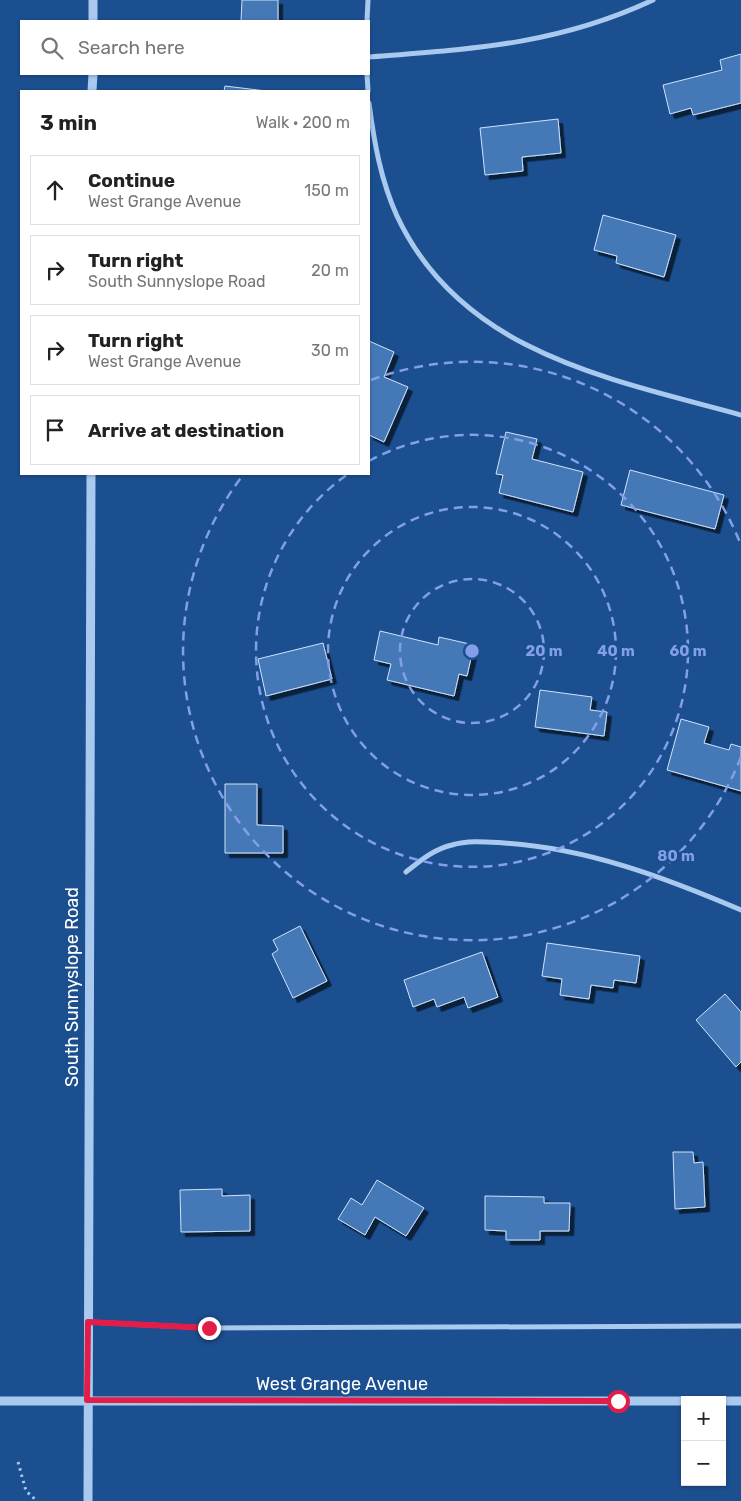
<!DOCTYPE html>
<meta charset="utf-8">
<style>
:root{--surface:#fff;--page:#f6f6f6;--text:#222;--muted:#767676;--line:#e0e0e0}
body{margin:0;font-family:Rubik,sans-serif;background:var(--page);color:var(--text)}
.controls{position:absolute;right:15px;bottom:15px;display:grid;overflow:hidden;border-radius:0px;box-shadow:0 1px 4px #0004}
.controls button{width:45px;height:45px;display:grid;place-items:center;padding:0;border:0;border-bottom:1px solid var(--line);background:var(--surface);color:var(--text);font:25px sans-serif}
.stop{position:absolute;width:15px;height:15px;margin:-11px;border:4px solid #e11d48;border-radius:50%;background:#fff}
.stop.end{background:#e11d48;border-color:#fff;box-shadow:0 1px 5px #0008}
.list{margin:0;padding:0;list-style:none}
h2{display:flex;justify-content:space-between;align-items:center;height:65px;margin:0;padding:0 20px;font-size:21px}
h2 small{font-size:16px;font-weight:400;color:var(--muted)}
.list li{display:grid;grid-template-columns:32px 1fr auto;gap:15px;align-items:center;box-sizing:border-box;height:70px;margin:0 10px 10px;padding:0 10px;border:1px solid var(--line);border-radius:0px}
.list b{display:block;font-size:19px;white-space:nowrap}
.list p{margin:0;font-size:16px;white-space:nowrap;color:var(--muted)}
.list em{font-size:16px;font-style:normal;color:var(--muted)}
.icon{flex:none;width:28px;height:28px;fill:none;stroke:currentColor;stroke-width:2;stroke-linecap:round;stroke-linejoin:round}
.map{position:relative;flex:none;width:741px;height:1501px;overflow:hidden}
.search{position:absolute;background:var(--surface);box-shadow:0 1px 4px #0004;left:20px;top:20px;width:350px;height:55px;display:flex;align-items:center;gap:12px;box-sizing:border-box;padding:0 18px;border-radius:0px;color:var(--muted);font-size:19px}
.panel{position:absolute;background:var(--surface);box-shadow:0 1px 4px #0004;left:20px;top:90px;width:350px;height:385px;border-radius:0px}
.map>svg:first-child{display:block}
.building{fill:#4478b7;stroke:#cfe3fa;filter:url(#shadow)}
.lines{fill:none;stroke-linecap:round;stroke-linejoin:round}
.path{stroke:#a9c9ee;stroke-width:3;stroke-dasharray:2.5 4;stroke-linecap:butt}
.minor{stroke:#a9c9ee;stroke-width:5}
.tertiary{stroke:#a9c9ee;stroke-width:9}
.route{stroke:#e11d48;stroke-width:6}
.ring{fill:none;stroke:#839eea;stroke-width:2.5;stroke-dasharray:9 6}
.labels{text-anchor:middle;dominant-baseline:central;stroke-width:4.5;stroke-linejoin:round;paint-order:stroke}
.street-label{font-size:18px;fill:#fff;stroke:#1b4f8f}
.centre{fill:#839eea;stroke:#1b4f8f;stroke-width:2.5}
.ring-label{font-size:15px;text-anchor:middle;font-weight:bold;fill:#839eea;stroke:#1b4f8f;stroke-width:4.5;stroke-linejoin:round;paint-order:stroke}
</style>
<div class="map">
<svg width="741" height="1501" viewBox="0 0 741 1501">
<defs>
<filter id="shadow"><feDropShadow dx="4.5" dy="4.5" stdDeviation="0" flood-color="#0009"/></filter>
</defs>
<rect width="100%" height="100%" fill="#1b4f8f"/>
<path class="building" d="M242,0H278V21H241Z
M741,54V103L693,115L691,108L670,114L663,85L722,70L720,60Z
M225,86L266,91H224Z
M558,119L561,153L522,157L523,171L485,175L480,128Z
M603,215L676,235L664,277L616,263L617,256L594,250Z
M369,341L394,352L384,377L408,387L384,442L369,435Z
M506,432L537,439L532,459L583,472L573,512L499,493L503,475L496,474Z
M630,470L724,495L715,529L621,505Z
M380,631L438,645L439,637L474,645L467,676L459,674L454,696L387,680L391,664L374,660Z
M323,643L332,679L266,696L258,659Z
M540,690L592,697L590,710L607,712L604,736L535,727Z
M681,719L709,727L704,743L729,750L731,744L741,747V791L667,770Z
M225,784H257V825L283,826V853H225Z
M300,926L327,981L293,998L272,954L278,950L273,940Z
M547,943L640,956L636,983L614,980L613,988L591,985L589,999L560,995L562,979L542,976Z
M482,952L498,997L468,1008L464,997L437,1007L434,999L413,1007L404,980Z
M725,994L741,1012V1062L736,1067L696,1020Z
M673,1152H693L694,1163L703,1162L705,1207L675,1209Z
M377,1180L424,1208L406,1236L375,1217L365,1235L338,1219L351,1198L362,1205Z
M222,1189V1196L250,1195V1231L181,1232L180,1190Z
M485,1196L544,1197V1203H570L569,1231H540V1240H506V1231L485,1230Z"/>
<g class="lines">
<path class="path" d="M18,1462L26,1491L37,1501"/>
<path class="minor" d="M367,21L368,0
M369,57C471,49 557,45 653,0
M367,74L368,91
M369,103C374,142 381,181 397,216C461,353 610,379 741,415
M406,872C420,861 434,849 452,845C469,840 487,842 504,843C587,848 666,878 741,910
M88,1322L209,1328L741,1326"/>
<path class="tertiary" d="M93,21V0
M92,91L93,74
M0,1401H685
M722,1401H741
M88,1501L91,474"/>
</g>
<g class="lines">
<path class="route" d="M209,1328L88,1322L87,1400L618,1401"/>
</g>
<g class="ring">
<circle cx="472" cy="651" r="72"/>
<circle cx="472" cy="651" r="144"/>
<path d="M369 461A216 216 0 1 1 348 474"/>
<path d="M741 757A289 289 0 1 1 243 475M371 380A289 289 0 0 1 741 545"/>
</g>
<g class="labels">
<g class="street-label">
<text transform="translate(72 987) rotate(-90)">South Sunnyslope Road</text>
<text x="342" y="1384">West Grange Avenue</text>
</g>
</g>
<circle cx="472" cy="651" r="8" class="centre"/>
<g class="ring-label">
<text x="544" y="656">20 m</text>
<text x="616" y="656">40 m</text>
<text x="688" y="656">60 m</text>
<text x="676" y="861">80 m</text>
</g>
</svg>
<div class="controls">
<button>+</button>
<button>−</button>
</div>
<div class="stop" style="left:618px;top:1401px"></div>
<div class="stop end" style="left:209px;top:1328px"></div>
<div class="search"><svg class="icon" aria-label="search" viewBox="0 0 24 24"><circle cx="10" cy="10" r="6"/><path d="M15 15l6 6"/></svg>Search here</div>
<section class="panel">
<h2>3 min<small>Walk · 200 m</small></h2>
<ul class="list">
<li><svg class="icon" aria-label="ahead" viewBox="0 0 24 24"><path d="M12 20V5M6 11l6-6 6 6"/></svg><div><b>Continue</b><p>West Grange Avenue</p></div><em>150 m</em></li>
<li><svg class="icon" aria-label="right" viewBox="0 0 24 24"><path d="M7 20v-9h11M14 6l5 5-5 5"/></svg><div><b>Turn right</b><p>South Sunnyslope Road</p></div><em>20 m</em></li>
<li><svg class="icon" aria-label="right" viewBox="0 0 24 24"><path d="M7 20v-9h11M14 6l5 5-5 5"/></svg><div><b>Turn right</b><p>West Grange Avenue</p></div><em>30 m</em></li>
<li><svg class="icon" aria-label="arrive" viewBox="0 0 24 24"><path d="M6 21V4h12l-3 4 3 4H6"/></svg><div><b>Arrive at destination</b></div></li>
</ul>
</section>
</div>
